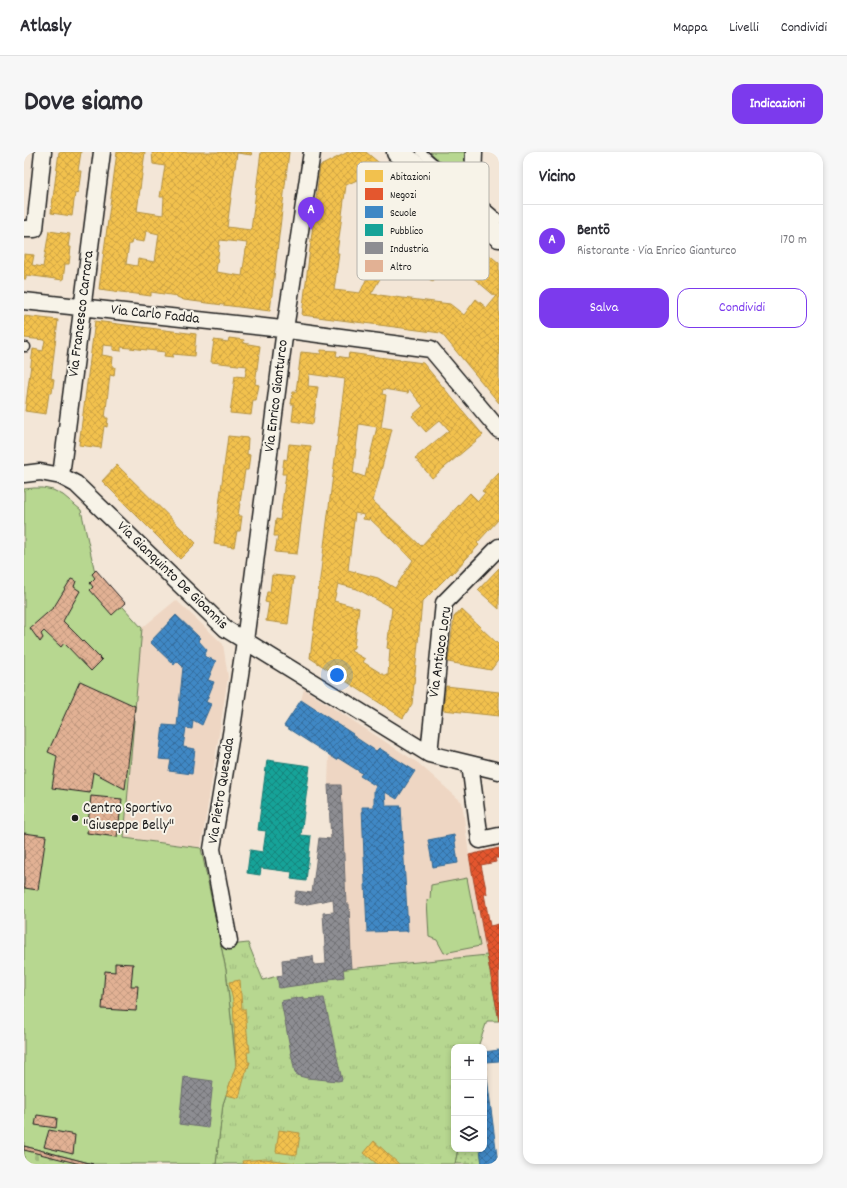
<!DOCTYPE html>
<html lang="it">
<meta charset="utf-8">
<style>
:root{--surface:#fff;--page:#f7f7f7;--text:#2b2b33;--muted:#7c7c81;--line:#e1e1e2;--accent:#7c3aed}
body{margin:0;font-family:Dekko,sans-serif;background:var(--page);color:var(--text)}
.controls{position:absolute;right:12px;bottom:12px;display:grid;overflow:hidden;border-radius:8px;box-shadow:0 2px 6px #0003}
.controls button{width:36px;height:36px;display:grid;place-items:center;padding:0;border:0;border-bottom:1px solid var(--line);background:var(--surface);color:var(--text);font:20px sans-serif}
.you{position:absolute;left:313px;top:523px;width:14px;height:14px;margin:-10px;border:3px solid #fff;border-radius:50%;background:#1a73e8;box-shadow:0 0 0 6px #1a73e833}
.badge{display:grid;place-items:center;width:26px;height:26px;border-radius:50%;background:var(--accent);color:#fff;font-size:13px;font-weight:700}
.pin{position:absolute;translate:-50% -33px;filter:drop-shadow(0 1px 2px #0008)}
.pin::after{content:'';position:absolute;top:21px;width:14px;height:12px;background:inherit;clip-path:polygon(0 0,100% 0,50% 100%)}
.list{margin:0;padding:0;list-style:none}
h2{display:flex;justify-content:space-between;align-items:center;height:52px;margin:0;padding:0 16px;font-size:17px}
h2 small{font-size:13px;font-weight:400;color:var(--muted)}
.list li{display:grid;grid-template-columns:26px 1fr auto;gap:12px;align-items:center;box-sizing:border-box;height:72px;padding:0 16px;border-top:1px solid var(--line)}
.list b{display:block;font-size:15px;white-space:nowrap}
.list p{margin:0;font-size:13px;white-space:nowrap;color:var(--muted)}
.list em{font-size:13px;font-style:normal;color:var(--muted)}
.actions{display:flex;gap:8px;padding:12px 16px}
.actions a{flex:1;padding:9px 0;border:1px solid var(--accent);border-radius:12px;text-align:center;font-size:14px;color:var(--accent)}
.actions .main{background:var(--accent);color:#fff}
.icon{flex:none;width:22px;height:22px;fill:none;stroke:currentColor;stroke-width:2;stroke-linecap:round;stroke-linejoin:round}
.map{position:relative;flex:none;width:475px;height:1012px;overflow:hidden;border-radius:12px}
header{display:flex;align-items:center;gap:24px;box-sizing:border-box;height:56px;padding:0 20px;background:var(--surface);border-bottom:1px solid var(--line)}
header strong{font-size:19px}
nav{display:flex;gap:22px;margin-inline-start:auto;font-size:14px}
.intro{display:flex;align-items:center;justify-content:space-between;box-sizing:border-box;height:96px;padding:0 24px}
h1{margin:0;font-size:28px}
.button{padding:10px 18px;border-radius:12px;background:var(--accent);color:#fff;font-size:14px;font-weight:700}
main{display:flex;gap:24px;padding:0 24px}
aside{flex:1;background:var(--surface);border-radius:12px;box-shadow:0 2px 6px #0003}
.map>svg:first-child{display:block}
.built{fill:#eed6c3}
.grass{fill:url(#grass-tufts);stroke:#6a7a56}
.cemetery{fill:url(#cemetery-stones);stroke:#6a7a56}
.park{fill:#b7d790;stroke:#6a7a56}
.garden{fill:url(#garden-dots);stroke:#6a7a56}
.homes{fill:url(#homes-cross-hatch);stroke:#b2903f;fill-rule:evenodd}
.shops{fill:url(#shops-cross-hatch);stroke:#a84529}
.schools{fill:url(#schools-cross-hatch);stroke:#346892}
.public{fill:url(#public-cross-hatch);stroke:#187a73}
.industry{fill:url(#industry-cross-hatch);stroke:#6b6b6f}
.building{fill:url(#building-cross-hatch);stroke:#1c1c1c}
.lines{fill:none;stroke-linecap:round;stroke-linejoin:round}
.lane-casing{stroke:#1c1c1c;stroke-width:11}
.street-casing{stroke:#1c1c1c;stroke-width:19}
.secondary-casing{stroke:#1c1c1c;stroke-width:25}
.lane{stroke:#f7f3e8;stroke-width:8}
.street{stroke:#f7f3e8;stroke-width:16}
.secondary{stroke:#f7f3e8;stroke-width:22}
.poi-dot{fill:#1c1c1c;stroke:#f7f3e8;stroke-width:1.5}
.labels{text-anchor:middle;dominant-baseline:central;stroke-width:4;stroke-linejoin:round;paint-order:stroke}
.street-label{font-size:15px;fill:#1c1c1c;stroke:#f7f3e8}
.poi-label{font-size:15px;fill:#1c1c1c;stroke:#f7f3e8;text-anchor:start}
.key{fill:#f7f3e8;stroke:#b5b2ab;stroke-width:1}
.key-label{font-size:11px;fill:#1c1c1c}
</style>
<header>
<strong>Atlasly</strong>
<nav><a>Mappa</a><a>Livelli</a><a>Condividi</a></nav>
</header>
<div class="intro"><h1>Dove siamo</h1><a class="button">Indicazioni</a></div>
<main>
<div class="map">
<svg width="475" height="1012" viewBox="0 0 475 1012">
<defs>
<pattern id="grass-tufts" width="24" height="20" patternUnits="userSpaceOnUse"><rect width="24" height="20" fill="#b7d790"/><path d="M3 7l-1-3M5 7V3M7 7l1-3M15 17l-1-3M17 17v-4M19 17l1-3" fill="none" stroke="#9db87c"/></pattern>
<pattern id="cemetery-stones" width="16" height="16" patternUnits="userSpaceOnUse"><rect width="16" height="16" fill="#b7d790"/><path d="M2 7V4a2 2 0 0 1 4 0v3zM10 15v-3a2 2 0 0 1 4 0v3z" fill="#9db87c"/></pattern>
<pattern id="garden-dots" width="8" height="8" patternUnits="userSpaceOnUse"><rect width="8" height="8" fill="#b7d790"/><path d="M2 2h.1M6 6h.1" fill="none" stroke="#9db87c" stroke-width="1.8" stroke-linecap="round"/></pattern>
<pattern id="homes-cross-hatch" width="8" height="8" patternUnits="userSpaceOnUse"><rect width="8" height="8" fill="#f2c14e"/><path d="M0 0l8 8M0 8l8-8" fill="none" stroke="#cfa544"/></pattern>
<pattern id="shops-cross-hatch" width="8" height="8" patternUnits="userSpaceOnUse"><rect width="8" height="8" fill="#e4572e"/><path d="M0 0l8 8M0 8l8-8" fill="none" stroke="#b84726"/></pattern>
<pattern id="schools-cross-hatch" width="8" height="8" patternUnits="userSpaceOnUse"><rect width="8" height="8" fill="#3f88c5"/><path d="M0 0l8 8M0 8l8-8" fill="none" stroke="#346e9f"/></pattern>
<pattern id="public-cross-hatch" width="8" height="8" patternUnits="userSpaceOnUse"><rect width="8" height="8" fill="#17a398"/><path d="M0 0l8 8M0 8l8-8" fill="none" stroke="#14847b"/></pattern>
<pattern id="industry-cross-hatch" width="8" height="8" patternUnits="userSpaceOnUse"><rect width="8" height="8" fill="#8d8d92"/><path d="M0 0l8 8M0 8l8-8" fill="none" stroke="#727276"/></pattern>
<pattern id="building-cross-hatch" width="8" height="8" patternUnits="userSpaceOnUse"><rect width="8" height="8" fill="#e2b194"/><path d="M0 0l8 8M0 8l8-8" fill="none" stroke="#c1987f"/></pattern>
</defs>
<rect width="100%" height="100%" fill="#f3e6d7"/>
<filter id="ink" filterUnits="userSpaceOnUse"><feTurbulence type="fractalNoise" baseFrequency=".025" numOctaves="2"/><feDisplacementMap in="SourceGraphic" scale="8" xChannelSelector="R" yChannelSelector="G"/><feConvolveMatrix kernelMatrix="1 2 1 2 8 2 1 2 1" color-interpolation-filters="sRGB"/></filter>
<g filter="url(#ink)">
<path class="built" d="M152,448L199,492L204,525L177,696L100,686L118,476Z
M280,537L394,611L438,650L445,703L463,803L327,816L326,804H327L325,752H322L317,633H304L305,603L260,574L277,548Z"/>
<path class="grass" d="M224,791L239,828L253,824L463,803L475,869H463L454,895H430V997H434L431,1012H192L199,952L212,914L202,818L197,794Z"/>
<path class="cemetery" d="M0,994L69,1012H0Z"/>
<path class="park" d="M406,0H441C441,6 441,11 436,14C425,22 413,6 406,0Z
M10,336H19L29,338L39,343L57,358L72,425L118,476L100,686L177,696L202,818L212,914L199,952L192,1012H69L0,994V337Z
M443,726L456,794L420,801L413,788L405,785L403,748L406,747L407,733Z"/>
<path class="garden" d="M434,997H456L458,1012H431Z"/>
<path class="homes" d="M35,0H57L54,19H57L54,42L51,41L48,64L27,61Z
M93,0H121L113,59L139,63L140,45H136L141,14L129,12L128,0H227L228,3L213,1L203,75L227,78L237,0H265L246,159L160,148L153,145V144L127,140V144L75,137ZM122,79L135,82L131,110L114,107L113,114L102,112L105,92H107L108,88L120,90ZM196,88L223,91L218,124L192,120Z
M324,0H342L475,111V251L417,181L278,163L296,14ZM333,28L472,145L463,156L452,147L440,163L426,152L347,142L357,125L372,104L378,103L382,108L409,130L418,119L373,81L352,106L336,141L310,138L315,101H313L322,33Z
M25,79L46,82L44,95H47L45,112H41L39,128L2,123V127H0V102L10,103L8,113L19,115Z
M0,164L34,168L27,226L30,227L28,241H25L22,262L1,259L9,197L19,199L21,188L0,186Z
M71,169L172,182L170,204L149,202V205L140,204L141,200L97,195V199L89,198V194L79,193L78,203L89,205L88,215H91L90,224L86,223L81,266H84L83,275L80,274L77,296L55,293Z
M205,186L220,188L219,191L236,194L231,232L235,233L232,248H229L227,263L206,261L211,224L221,225L223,214L187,210L190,188L204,190Z
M297,198L313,199L312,204L324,206L325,201L399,211L459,283L408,326L391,306L425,278L416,268L402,280L388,264L399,254L385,237L384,241L359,237L358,242L362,243L357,275L368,277L349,349L397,394L446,341L454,349L461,341L458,339L475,321V367L453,391L455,393L428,422L427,421L398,450L388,552L379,566L286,506L321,227L285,222L284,234L294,235L289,272L268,269L270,252H267L269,240H272L277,200L297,202ZM335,272L353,275L341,325L329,321ZM331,361L340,363L339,367L345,368V366L389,408L371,436L354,426L324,418ZM314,432L333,437L368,456L363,496L366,497L364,523H360L339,510L341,507L327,499L330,495L335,456L310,449Z
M204,284L224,286L223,302L226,303L224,318H221L214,364H218L216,379H213L210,395L190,392Z
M265,292L287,294L273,402L251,400L254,384H250L252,367L256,368L262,322H258L260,307L263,308Z
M93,313L172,391L156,407L78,329Z
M475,416V457L454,438Z
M248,423L270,425L264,472L242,469L245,451L241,450L243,440H246Z
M437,457L475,493V507L467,518L424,510L430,465Z
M422,534L475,540V564L419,558Z
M216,828L218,857H221L224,892H225L226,900H223L224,910H226L224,916L223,915L215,946L202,943L212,913L209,849L205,830Z
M255,978L276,981L273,1003L252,1000Z
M350,989L375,1012H353L340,1001Z
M241,1007L271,1011V1012H219L218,1009Z"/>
<path class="shops" d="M475,696V706H471L472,710L457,713L463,742H460L466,774L475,772V869L445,703Z"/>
<path class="schools" d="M152,463L176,486L174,488L183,498L180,504L192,509L184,528L190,530L182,550L187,552L178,573L169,568L168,577L162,576L159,595L171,597L168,622L145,619L147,608L135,607L139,573L153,574L159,515L153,509L150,513L126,490Z
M277,548L329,582L328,583L352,599L355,596L391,619L373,647L361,640L362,654H377L384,779L343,780L338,655H350V639L352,634L336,624L338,621L314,606L313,608L260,574Z
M430,683L434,711L409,715L404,688Z
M475,898V909L461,910L474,1012H458L456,997H460V900Z"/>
<path class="public" d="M243,608L286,614L277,683L287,684L282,729L267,727L268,720L237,716L236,723L223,721L226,698L239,700L242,679L234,678Z"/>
<path class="industry" d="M304,633H317L322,752H325L327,804H326L327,816L319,817L320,825L305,827V829L255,836L253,824L259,823L258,808L289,804L290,813L302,812L299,761L310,760L309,747L278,753L270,751L272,739L288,741L295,686L307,687Z
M279,845V847L300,846L318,928L314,929L283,926L275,924L271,921L257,849Z
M160,925L189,929L184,976L155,972Z"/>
<path class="building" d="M72,418L101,451L88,463L66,438L69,435L66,431L71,426L68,422Z
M47,427L52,429L50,435L56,439L39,469L78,508L67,519L40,491L37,495L20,479L17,482L19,486L16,490L6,476L30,455Z
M56,529L111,554L101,637L69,620L66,641L28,636L33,604L24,600Z
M67,644L98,647L93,685L63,681Z
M0,681L22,684L14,738L0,736Z
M91,811L109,812L107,834H114L112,859L78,857L81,819L91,820Z
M13,963L33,966L32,976L11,973Z
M25,978L51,983L49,1002L20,995Z
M0,994L69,1012H56L0,998Z"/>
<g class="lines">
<defs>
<path id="lane" d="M397,0L475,67
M0,195H2"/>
<path id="street" d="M448,62L450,0
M0,77H11L19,0
M0,149L249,176L407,197L475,278
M0,322L16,320L37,324L52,332L202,477L405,602L475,619
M37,324L78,0
M405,602L420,451L475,395
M446,612L456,688L475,684
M205,789L188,697L208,576L221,489L261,177L288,0"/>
<path id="secondary" d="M374,0L475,84"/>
</defs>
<use href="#lane" class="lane-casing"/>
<use href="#street" class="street-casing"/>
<use href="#secondary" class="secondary-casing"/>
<use href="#lane" class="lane"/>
<use href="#street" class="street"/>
<use href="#secondary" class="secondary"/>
</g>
</g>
<circle class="poi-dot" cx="51" cy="666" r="4"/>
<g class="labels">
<g class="street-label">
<text transform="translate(58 162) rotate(-83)">Via Francesco Carrara</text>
<text transform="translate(131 163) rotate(6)">Via Carlo Fadda</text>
<text transform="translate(253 244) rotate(-83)">Via Enrico Gianturco</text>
<text transform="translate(148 424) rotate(44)">Via Gianquinto De Gioannis</text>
<text transform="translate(417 500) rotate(-82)">Via Antioco Loru</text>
<text transform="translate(198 639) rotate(-81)">Via Pietro Quesada</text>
</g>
<g class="poi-label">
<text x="59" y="657">Centro Sportivo<tspan x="59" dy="17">"Giuseppe Belly"</tspan></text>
</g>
</g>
<rect x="333" y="10" width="132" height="118" rx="6" class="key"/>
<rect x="341" y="18" width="18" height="12" fill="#f2c14e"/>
<rect x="341" y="36" width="18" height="12" fill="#e4572e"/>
<rect x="341" y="54" width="18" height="12" fill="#3f88c5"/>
<rect x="341" y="72" width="18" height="12" fill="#17a398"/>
<rect x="341" y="90" width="18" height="12" fill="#8d8d92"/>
<rect x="341" y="108" width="18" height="12" fill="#e2b194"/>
<g class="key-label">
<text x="366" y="28">Abitazioni</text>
<text x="366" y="46">Negozi</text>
<text x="366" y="64">Scuole</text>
<text x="366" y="82">Pubblico</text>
<text x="366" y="100">Industria</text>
<text x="366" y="118">Altro</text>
</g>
</svg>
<div class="controls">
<button>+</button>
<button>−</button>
<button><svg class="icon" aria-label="layers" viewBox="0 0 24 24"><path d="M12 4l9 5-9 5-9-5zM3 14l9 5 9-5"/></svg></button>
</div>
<div class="you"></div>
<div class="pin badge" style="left:287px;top:78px">A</div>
</div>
<aside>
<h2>Vicino<small></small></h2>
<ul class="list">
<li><span class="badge">A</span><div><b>Bentō</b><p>Ristorante · Via Enrico Gianturco</p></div><em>170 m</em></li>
</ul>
<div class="actions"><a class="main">Salva</a><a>Condividi</a></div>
</aside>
</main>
